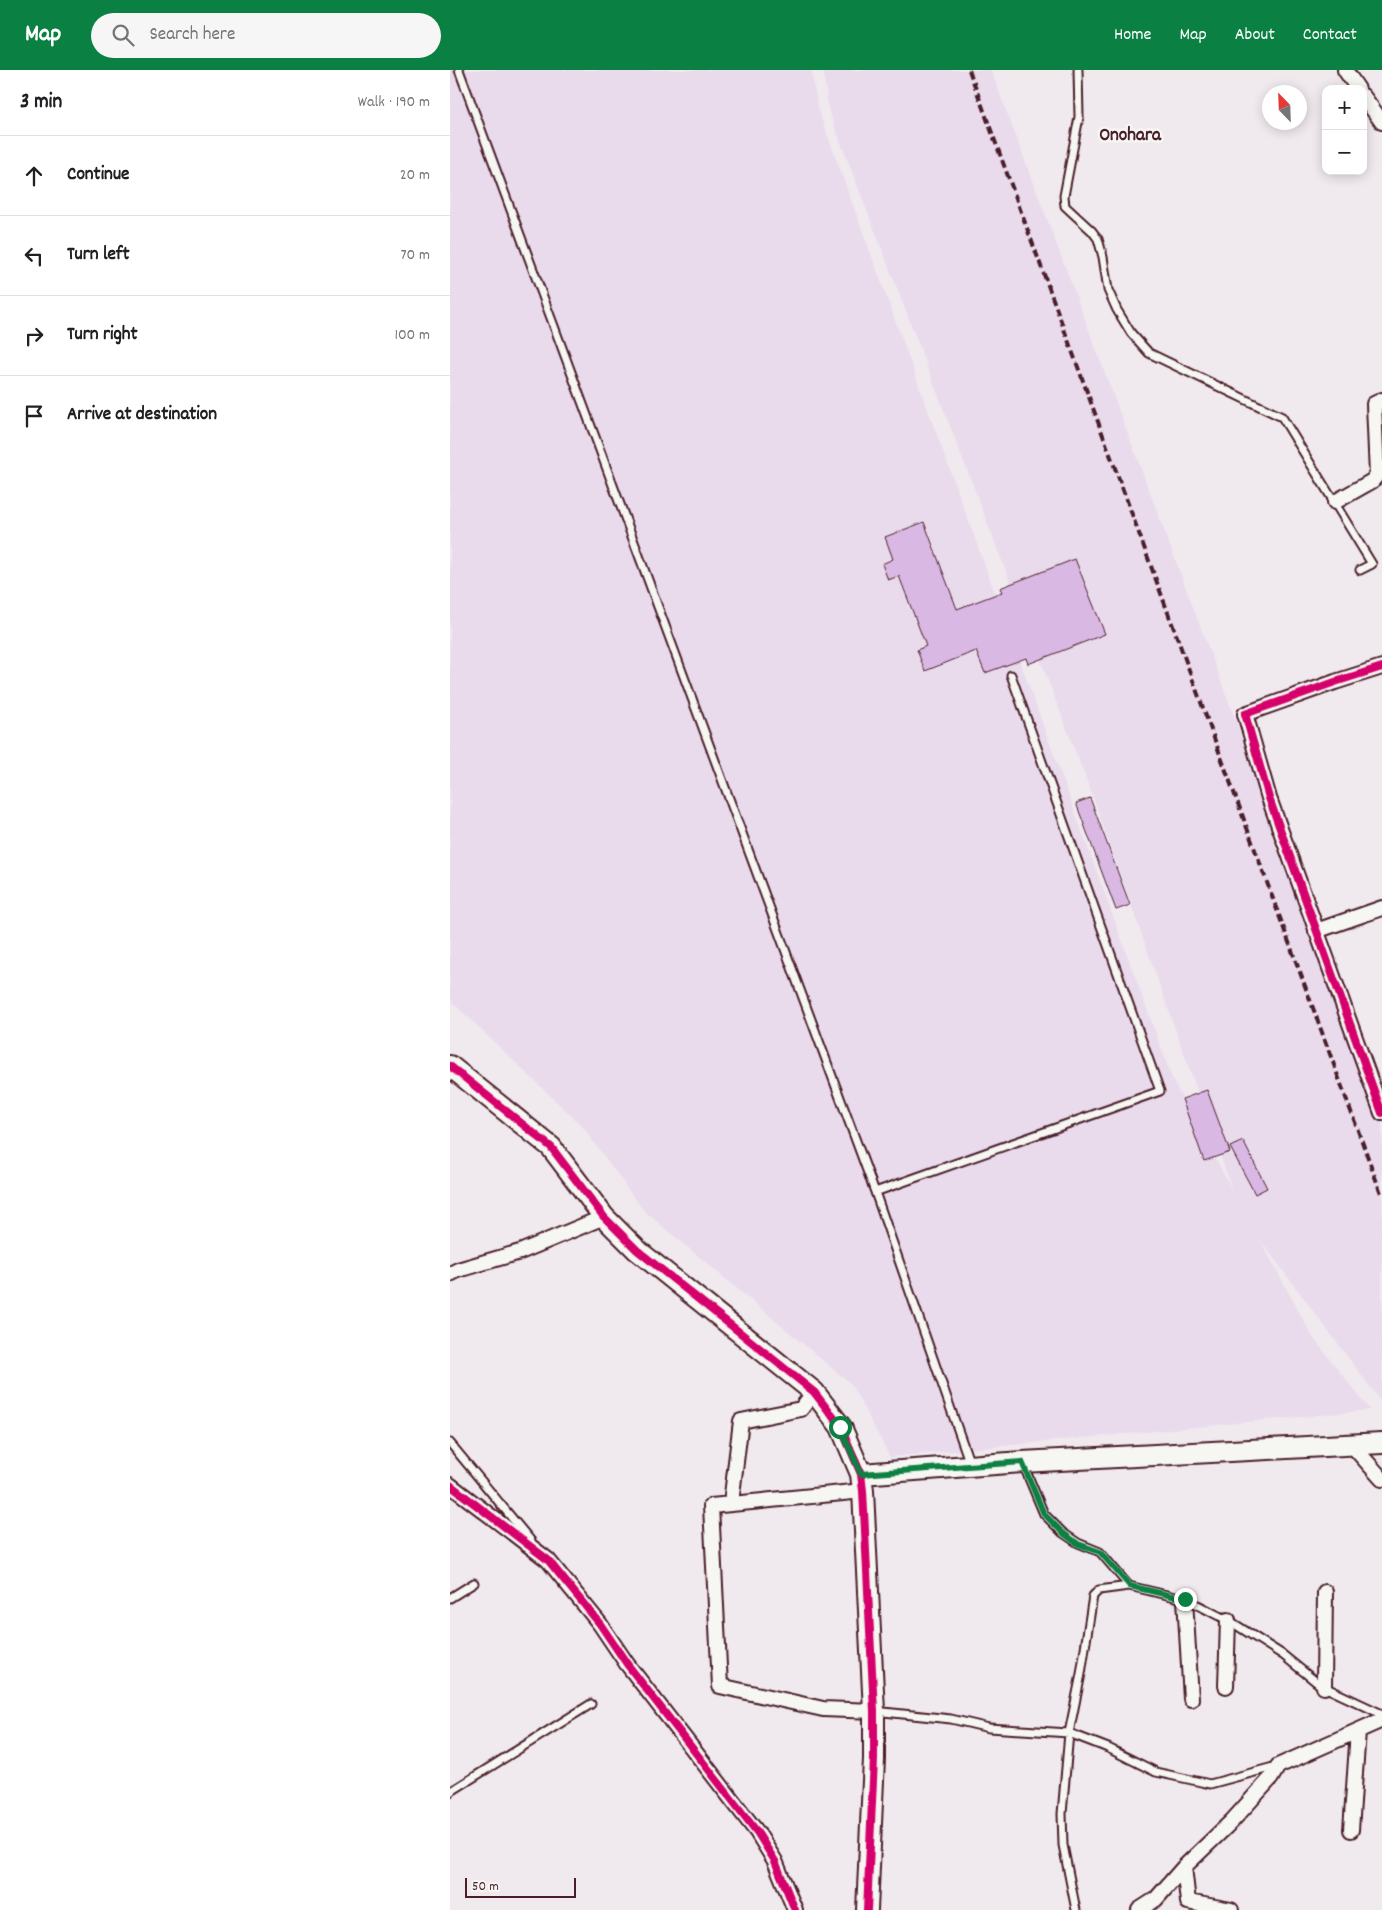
<!DOCTYPE html>
<meta charset="utf-8">
<style>
:root{--surface:#fff;--page:#f6f6f6;--text:#202124;--muted:#757577;--line:#e0e0e0;--accent:#0b8043}
body{margin:0;font-family:Dekko,sans-serif;background:var(--page);color:var(--text)}
.controls{position:absolute;right:15px;top:15px;display:grid;overflow:hidden;border-radius:10px;box-shadow:0 2px 12px #0003}
.controls button{width:45px;height:45px;display:grid;place-items:center;padding:0;border:0;border-bottom:1px solid var(--line);background:var(--surface);color:var(--text);font:25px sans-serif}
.compass{position:absolute;left:812px;top:15px;width:45px;height:45px;border-radius:50%;background:var(--surface);box-shadow:0 2px 12px #0003;rotate:337deg}
.scale{position:absolute;left:15px;bottom:12px;width:111px;box-sizing:border-box;padding-left:5px;border:2px solid #4a1f2b;border-top:0;font-size:14px;line-height:18px;white-space:nowrap;color:#4a1f2b;-webkit-text-stroke:4px #f6f6f2;paint-order:stroke}
.stop{position:absolute;width:15px;height:15px;margin:-11px;border:4px solid #0b8043;border-radius:50%;background:#fff}
.stop.end{background:#0b8043;border-color:#fff;box-shadow:0 1px 5px #0008}
.list{margin:0;padding:0;list-style:none}
h2{display:flex;justify-content:space-between;align-items:center;height:65px;margin:0;padding:0 20px;font-size:21px}
h2 small{font-size:16px;font-weight:400;color:var(--muted)}
.list li{display:grid;grid-template-columns:32px 1fr auto;gap:15px;align-items:center;box-sizing:border-box;height:80px;padding:0 20px;border-top:1px solid var(--line)}
.list b{display:block;font-size:19px;white-space:nowrap}
.list em{font-size:16px;font-style:normal;color:var(--muted)}
.icon{flex:none;width:28px;height:28px;fill:none;stroke:currentColor;stroke-width:2;stroke-linecap:round;stroke-linejoin:round}
.map{position:relative;flex:none;width:932px;height:1840px;overflow:hidden}
header{display:flex;align-items:center;gap:30px;box-sizing:border-box;height:70px;padding:0 25px;background:var(--accent);color:#fff}
header strong{font-size:24px}
nav{display:flex;gap:28px;margin-inline-start:auto;font-size:18px}
.search{width:350px;height:45px;background:var(--page);display:flex;align-items:center;gap:12px;box-sizing:border-box;padding:0 18px;border-radius:28px;color:var(--muted);font-size:19px}
main{display:flex}
aside{flex:1;background:var(--surface)}
.map>svg:first-child{display:block}
.built{fill:#e9dbec}
.building{fill:#dab8e4;stroke:#4a1f2b}
.lines{fill:none;stroke-linecap:round;stroke-linejoin:round}
.lane-casing{stroke:#4a1f2b;stroke-width:11}
.street-casing{stroke:#4a1f2b;stroke-width:18}
.secondary-casing{stroke:#4a1f2b;stroke-width:24}
.lane{stroke:#f6f6f2;stroke-width:7}
.street{stroke:#f6f6f2;stroke-width:14}
.secondary{stroke:#f6f6f2;stroke-width:20}
.rail{stroke:#4a1f2b;stroke-width:4;stroke-dasharray:8 4;stroke-linecap:butt}
.cycleway-casing{stroke:#f6f6f2;stroke-width:11}
.cycleway{stroke:#d6006c;stroke-width:8}
.route{stroke:#0b8043;stroke-width:6}
.labels{text-anchor:middle;dominant-baseline:central;stroke-width:5;stroke-linejoin:round;paint-order:stroke}
.quarter-label{font-size:19px;font-weight:bold;fill:#4a1f2b;stroke:#f6f6f2}
</style>
<header>
<strong>Map</strong>
<div class="search"><svg class="icon" aria-label="search" viewBox="0 0 24 24"><circle cx="10" cy="10" r="6"/><path d="M15 15l6 6"/></svg>Search here</div>
<nav><a>Home</a><a>Map</a><a>About</a><a>Contact</a></nav>
</header>
<main>
<aside>
<h2>3 min<small>Walk · 190 m</small></h2>
<ul class="list">
<li><svg class="icon" aria-label="ahead" viewBox="0 0 24 24"><path d="M12 20V5M6 11l6-6 6 6"/></svg><div><b>Continue</b></div><em>20 m</em></li>
<li><svg class="icon" aria-label="left" viewBox="0 0 24 24"><path d="M17 20v-9H6M10 6l-5 5 5 5"/></svg><div><b>Turn left</b></div><em>70 m</em></li>
<li><svg class="icon" aria-label="right" viewBox="0 0 24 24"><path d="M7 20v-9h11M14 6l5 5-5 5"/></svg><div><b>Turn right</b></div><em>100 m</em></li>
<li><svg class="icon" aria-label="arrive" viewBox="0 0 24 24"><path d="M6 21V4h12l-3 4 3 4H6"/></svg><div><b>Arrive at destination</b></div></li>
</ul>
</aside>
<div class="map">
<svg width="932" height="1840" viewBox="0 0 932 1840">
<rect width="100%" height="100%" fill="#f0eaef"/>
<filter id="ink" filterUnits="userSpaceOnUse"><feTurbulence type="fractalNoise" baseFrequency=".02" numOctaves="2"/><feDisplacementMap in="SourceGraphic" scale="10" xChannelSelector="R" yChannelSelector="G"/><feConvolveMatrix kernelMatrix="1 2 1 2 8 2 1 2 1" color-interpolation-filters="sRGB"/></filter>
<g filter="url(#ink)">
<path class="built" d="M0,0H361L368,39L724,1013L782,1119L641,722L379,42L373,0H541L932,1039V1333L811,1171L862,1266L920,1340L440,1387L401,1314L193,1140L132,1056L0,930Z"/>
<path class="building" d="M474,452L507,539L552,522L550,518L625,489L655,564L578,594L576,588L535,603L526,581L475,601L467,580L476,576L449,506L438,510L432,494L443,489L435,467Z
M640,728L680,835L666,840L626,733Z
M757,1020L780,1082L754,1091L732,1029Z
M793,1071L817,1118L805,1124L780,1077Z"/>
<g class="lines">
<defs>
<path id="lane" d="M9,0L425,1122L520,1394
M628,0L629,47L614,126L615,136L642,161L648,169L653,187L658,220L667,240L681,263L699,283L832,347L922,494L910,500
M425,1122L710,1021L561,605
M0,1373L81,1471
M573,1394L594,1444L613,1463L628,1473L650,1482L679,1516L738,1530L783,1553L833,1585L870,1615L932,1644
M0,1528L24,1513
M424,1641L501,1649L539,1658L619,1663L658,1678L706,1702L760,1714L827,1696
M0,1722L141,1634
M626,1840L613,1775L612,1744L619,1663L631,1604L643,1526L649,1520L679,1516"/>
<path id="street" d="M895,0L908,19
M913,26L932,52
M885,432L922,411L927,405L924,334L932,330
M932,597L885,612L795,644L819,728L932,1043
M866,861L932,838
M0,1204L8,1200L70,1182L154,1147
M901,1374L932,1409
M0,1415L98,1490L150,1554L177,1594L307,1762L325,1791L345,1840
M413,1421L261,1436L270,1616L373,1639L424,1641
M281,1433L291,1351L351,1339L364,1322
M735,1529L741,1629
M776,1616L778,1550
M874,1617L875,1522
M901,1760L908,1661
M734,1797L738,1832L781,1840
M689,1840L706,1829L734,1797L782,1751L821,1708L828,1696L932,1650"/>
<path id="secondary" d="M0,996L101,1077L154,1147L187,1180L364,1322L391,1357L411,1404L413,1421L424,1641V1689L417,1840
M411,1404L572,1392L932,1373"/>
</defs>
<use href="#lane" class="lane-casing"/>
<use href="#street" class="street-casing"/>
<use href="#secondary" class="secondary-casing"/>
<use href="#lane" class="lane"/>
<use href="#street" class="street"/>
<use href="#secondary" class="secondary"/>
<path class="rail" d="M519,0L932,1126"/>
<defs>
<path id="cycleway" d="M932,597L885,612L795,644L819,728L932,1043
M0,996L101,1077L154,1147L187,1180L364,1322L391,1357L411,1404L413,1421L424,1641V1689L417,1840
M0,1415L98,1490L150,1554L177,1594L307,1762L325,1791L345,1840"/>
</defs>
<use href="#cycleway" class="cycleway-casing"/>
<use href="#cycleway" class="cycleway"/>
</g>
</g>
<g class="lines" filter="url(#ink)">
<path class="route" d="M390,1357L411,1404L572,1392L594,1444L613,1463L628,1474L650,1482L680,1516L735,1529"/>
</g>
<g class="labels">
<g class="quarter-label">
<text x="680" y="66">Onohara</text>
</g>
</g>
</svg>
<div class="controls">
<button>+</button>
<button>−</button>
</div>
<svg class="compass" viewBox="-18 -18 36 36"><path d="M0-13l5 13h-10z" fill="#e53935"/><path d="M0 13l5-13h-10z" fill="#757577"/></svg>
<div class="scale">50 m</div>
<div class="stop" style="left:390px;top:1357px"></div>
<div class="stop end" style="left:735px;top:1529px"></div>
</div>
</main>
